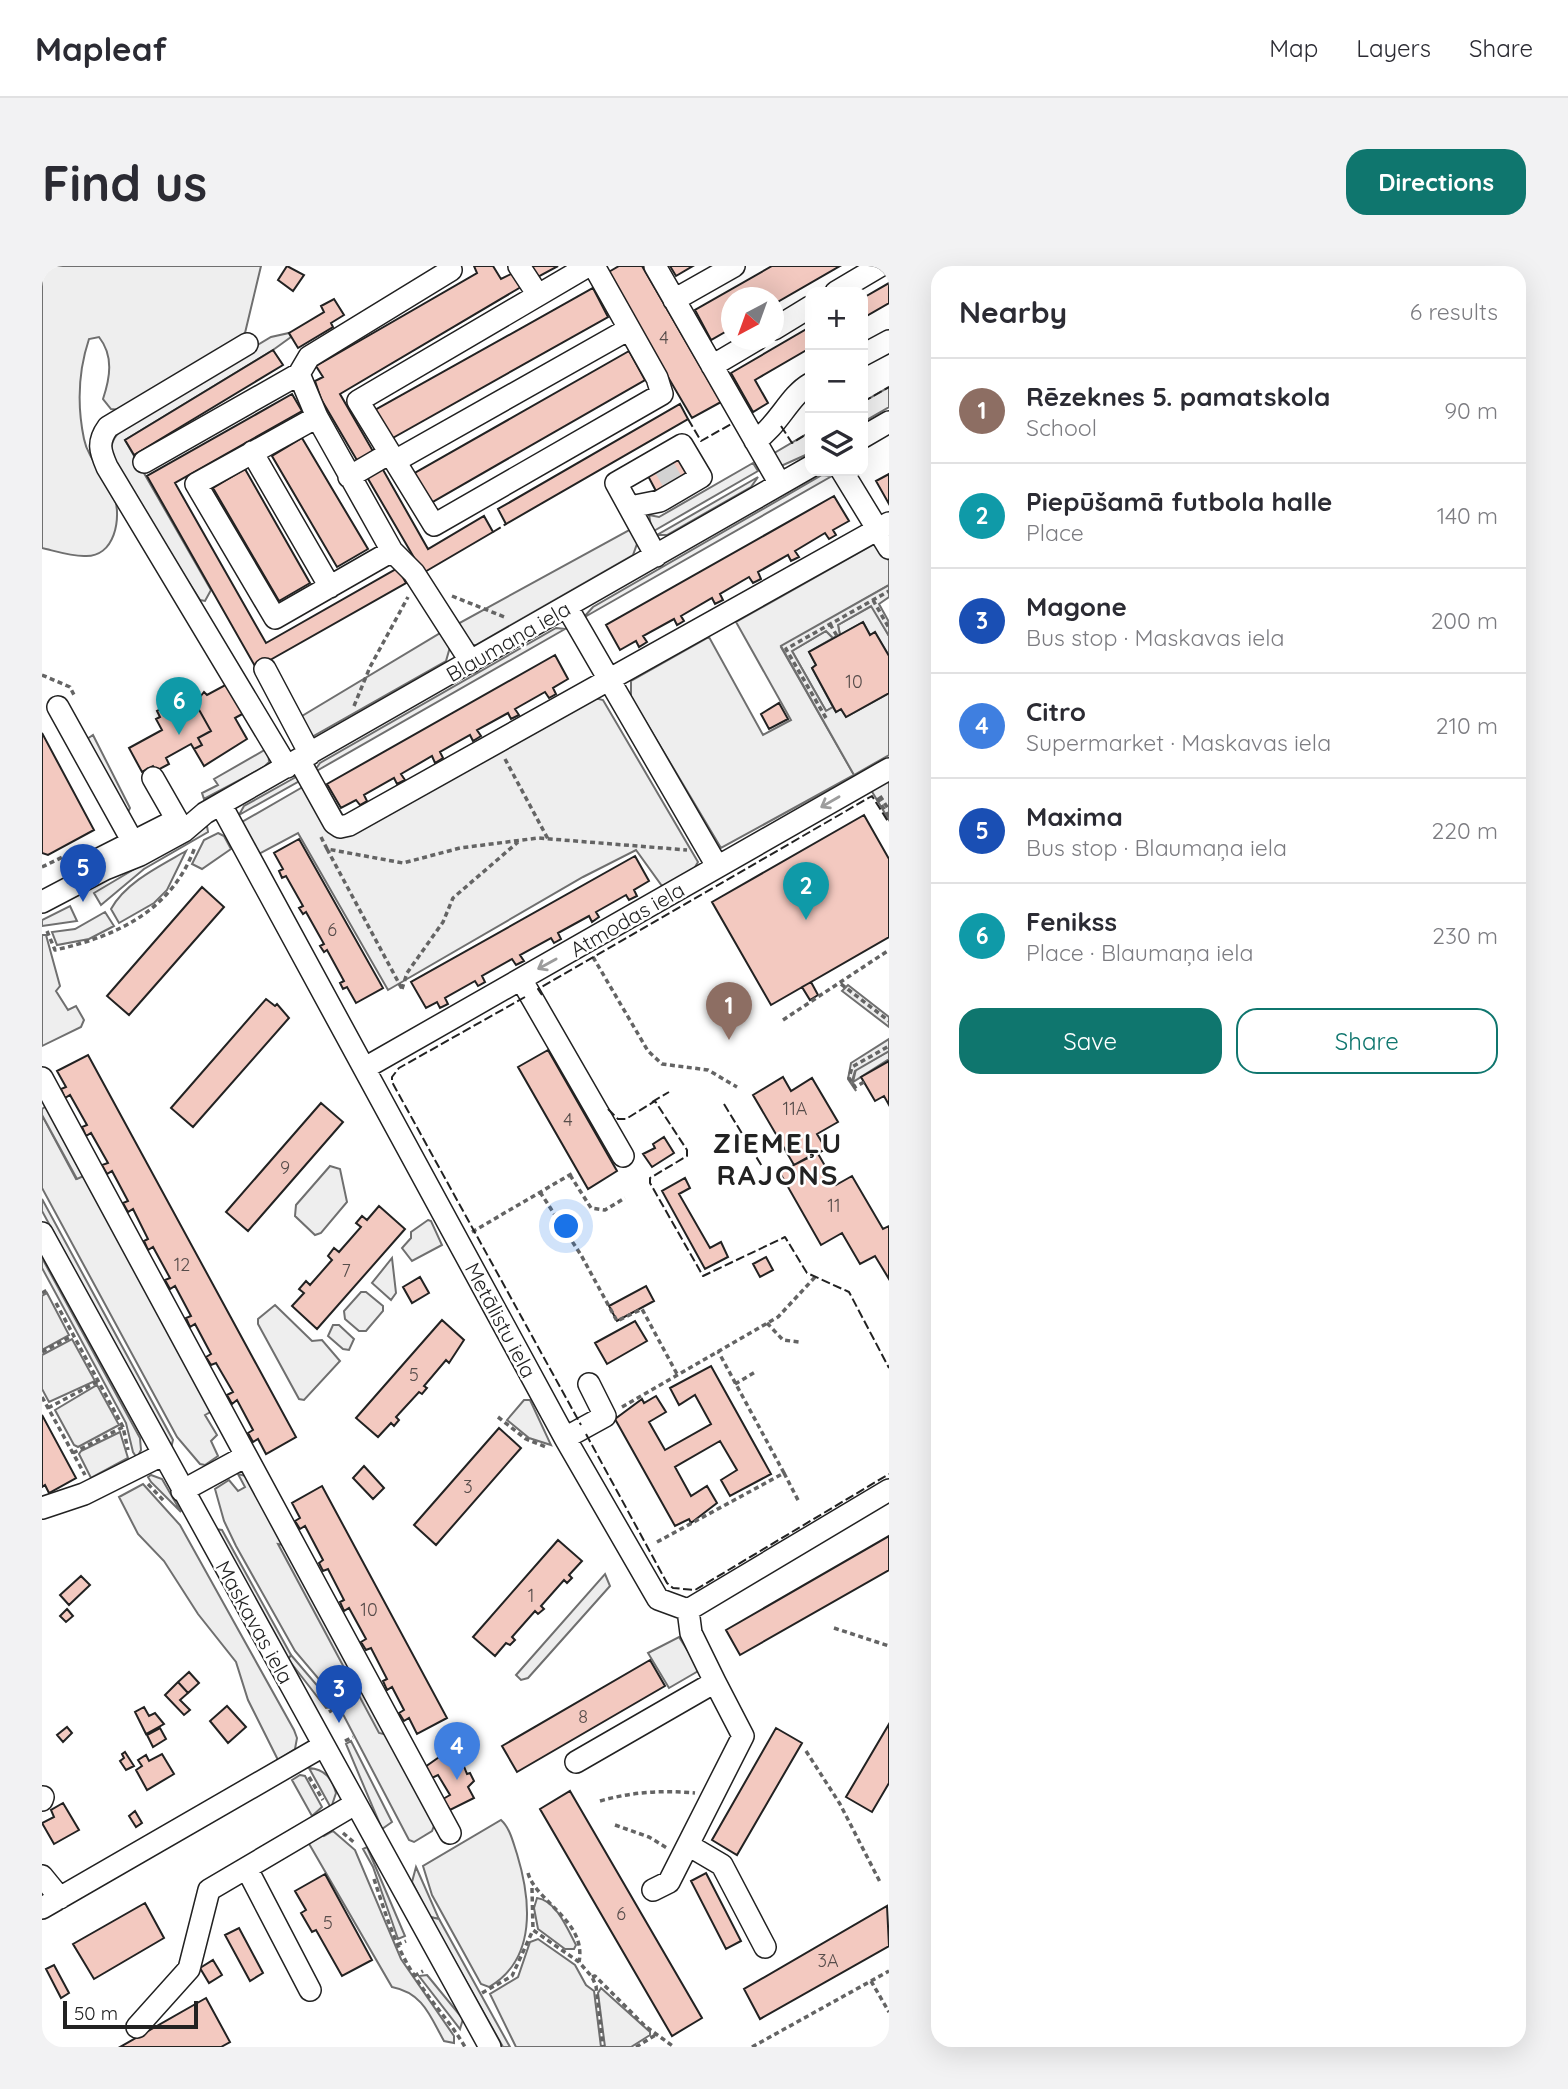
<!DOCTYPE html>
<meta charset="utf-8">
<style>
:root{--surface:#fff;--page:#f2f2f3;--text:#2b2b33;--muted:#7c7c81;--line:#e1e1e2;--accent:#0f766e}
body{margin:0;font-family:Quicksand,sans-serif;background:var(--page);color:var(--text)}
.controls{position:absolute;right:21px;top:21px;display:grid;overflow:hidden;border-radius:14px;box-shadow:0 7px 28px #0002}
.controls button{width:63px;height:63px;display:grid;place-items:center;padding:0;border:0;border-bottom:2px solid var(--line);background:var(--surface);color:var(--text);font:35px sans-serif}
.compass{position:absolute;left:679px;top:21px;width:63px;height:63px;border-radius:50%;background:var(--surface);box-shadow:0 7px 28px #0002;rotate:221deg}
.scale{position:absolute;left:21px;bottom:18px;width:135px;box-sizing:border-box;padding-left:7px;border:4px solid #222;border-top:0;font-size:19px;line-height:24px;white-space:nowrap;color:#222;-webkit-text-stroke:5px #fff;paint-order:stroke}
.you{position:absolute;left:525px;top:961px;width:24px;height:24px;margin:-18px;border:5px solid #fff;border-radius:50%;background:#1a73e8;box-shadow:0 0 0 10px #1a73e833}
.badge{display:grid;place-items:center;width:46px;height:46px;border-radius:50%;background:var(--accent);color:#fff;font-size:23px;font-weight:700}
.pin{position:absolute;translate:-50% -58px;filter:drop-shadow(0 2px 4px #0008)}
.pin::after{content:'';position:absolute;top:37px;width:24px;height:21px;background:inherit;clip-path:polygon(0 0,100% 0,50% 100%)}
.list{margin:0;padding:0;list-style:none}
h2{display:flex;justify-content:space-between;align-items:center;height:91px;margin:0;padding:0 28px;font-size:30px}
h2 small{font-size:23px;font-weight:400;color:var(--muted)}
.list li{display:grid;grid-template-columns:46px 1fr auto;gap:21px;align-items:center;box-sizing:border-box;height:105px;padding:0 28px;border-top:2px solid var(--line)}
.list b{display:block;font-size:26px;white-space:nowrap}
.list p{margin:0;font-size:23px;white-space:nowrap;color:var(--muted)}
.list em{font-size:23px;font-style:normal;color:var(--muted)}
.actions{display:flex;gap:14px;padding:21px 28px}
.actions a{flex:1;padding:16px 0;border:2px solid var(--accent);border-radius:21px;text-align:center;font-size:24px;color:var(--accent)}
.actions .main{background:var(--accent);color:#fff}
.icon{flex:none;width:38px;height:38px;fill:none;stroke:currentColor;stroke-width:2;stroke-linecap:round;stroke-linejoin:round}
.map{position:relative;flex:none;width:847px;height:1781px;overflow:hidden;border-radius:21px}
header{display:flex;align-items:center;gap:42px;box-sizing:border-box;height:98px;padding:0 35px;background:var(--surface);border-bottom:2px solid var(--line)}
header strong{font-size:33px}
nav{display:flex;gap:38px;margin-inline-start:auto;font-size:24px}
.intro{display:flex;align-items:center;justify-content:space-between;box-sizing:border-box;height:168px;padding:0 42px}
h1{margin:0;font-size:49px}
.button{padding:18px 32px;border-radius:21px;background:var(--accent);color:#fff;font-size:24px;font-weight:700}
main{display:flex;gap:42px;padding:0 42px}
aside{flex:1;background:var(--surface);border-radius:21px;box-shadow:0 7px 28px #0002}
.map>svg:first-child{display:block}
.green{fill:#eee;stroke:#6f6f6f;stroke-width:2}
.parking{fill:#ededed;stroke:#6f6f6f;stroke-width:2}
.building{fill:#f3c9c0;stroke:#222;stroke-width:2}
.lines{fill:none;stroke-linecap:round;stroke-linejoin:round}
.minor-tunnel{stroke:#d3d3d3;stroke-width:21;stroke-dasharray:21 10;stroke-linecap:butt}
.minor-casing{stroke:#222;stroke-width:24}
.path{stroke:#646464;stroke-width:3.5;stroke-dasharray:5 3.5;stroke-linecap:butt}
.minor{stroke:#fff;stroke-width:21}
.fence{stroke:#222;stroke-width:2;stroke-dasharray:9 3.5;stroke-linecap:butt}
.oneway{stroke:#9c9c9c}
.labels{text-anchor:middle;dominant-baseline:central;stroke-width:5;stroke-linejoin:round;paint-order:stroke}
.number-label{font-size:18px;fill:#564c4a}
.street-label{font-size:21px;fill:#222;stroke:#fff}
.district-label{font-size:28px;font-weight:bold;letter-spacing:2px;fill:#222;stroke:#fff}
</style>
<header>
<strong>Mapleaf</strong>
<nav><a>Map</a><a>Layers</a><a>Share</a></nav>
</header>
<div class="intro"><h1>Find us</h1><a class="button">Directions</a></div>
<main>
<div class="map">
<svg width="847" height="1781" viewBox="0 0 847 1781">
<rect width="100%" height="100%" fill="#fff"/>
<path class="green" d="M0,0H219L203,67L188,82L79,144L69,143L61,133C68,112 72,90 57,71L47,73C36,106 35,139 42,173C46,194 65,209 72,229C80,252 73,292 42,290C28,290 13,285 0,282Z
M247,67L249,71L231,84L83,174L169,324L163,335L158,334L69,195C67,174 74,168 89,155L229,71Z
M847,121V141L821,156V136Z
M768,166V187L739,200L729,189Z
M711,197L716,205L610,266L607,249L617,251Z
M780,209L790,210L541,352L551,341Z
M716,211L709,221L625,269H615Z
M589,263L596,275L591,289L434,379H430L412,360Z
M836,276L847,295V319L739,381L812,509L679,582L589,431V415L667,371L721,469L749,454L694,356Z
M830,340L847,370V390L833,367L828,369L821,356L798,369L796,359Z
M514,362L523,363L271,507L278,497Z
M784,365L791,372L767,386L774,399L770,402L791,441L784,445L750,385Z
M400,366L408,381L404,395L268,472L255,453Z
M532,427L561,434L656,596L649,608L620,620L594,584L541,611L346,724L256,567L217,588L200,556L278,511L303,553Z
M51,469L88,542L85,548L45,473Z
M226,482L227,496L222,501L162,533L160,527L176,519L172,513Z
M254,511L261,513L197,549L202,540Z
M847,515V554L829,524Z
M165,560L166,566L102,603L59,639L52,627Z
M176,567L182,570L189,583L160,603L150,598L162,574Z
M144,585L125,624L112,637L77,657L69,643C84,616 118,600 144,585Z
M28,640L35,655L0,660V654Z
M63,646L72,660L47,673L15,679L10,666L33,663Z
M0,669H4L18,720L14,725L26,744L34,740L42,754L39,761L0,780Z
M847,785V793L811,816L814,803Z
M0,849L34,913L42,909L172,1144L163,1149L175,1169L169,1175L176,1190L163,1199L158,1198L135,1171L0,922Z
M288,900L298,903L305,936L279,967L273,969L253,950L254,939Z
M386,954L389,955L400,979L370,995L360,982L369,972V966Z
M0,992L98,1172L99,1184L95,1192L91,1186L84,1157L0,1002Z
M350,992L354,1027L349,1034L330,1017Z
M319,1026H324L341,1040V1045L324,1065H317L303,1053L302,1045Z
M5,1027L27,1069L0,1084V1030Z
M233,1039L270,1075L280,1074L298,1095L262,1134L257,1133L216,1058V1053Z
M291,1059H297L312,1073L307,1084L301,1083L286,1070Z
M30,1073L53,1115L7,1136L0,1123V1089Z
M55,1119L77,1159L36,1181L32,1179L13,1144Z
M482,1134H488L509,1179L487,1172L465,1154Z
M78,1166L86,1192L49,1212L37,1188L39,1185Z
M196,1208L204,1210L393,1557L390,1565L372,1576L367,1574L292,1431L253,1385L194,1280L182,1255L173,1223L187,1214L196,1225L203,1221Z
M109,1209L120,1213L139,1246L109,1216L106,1211Z
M101,1218L138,1259L252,1464L255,1472L253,1483L236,1494L206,1434L194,1396L156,1348L122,1295L96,1268L77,1231Z
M249,1389L291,1438V1441L284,1442L246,1393Z
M309,1475L350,1556L340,1563L304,1478Z
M267,1502C283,1503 290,1513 294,1527L289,1542Z
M258,1509L263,1510L280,1541L270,1550L250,1514Z
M459,1554C468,1562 471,1576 475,1588C489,1634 495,1693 447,1721L439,1718L390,1629L381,1600Z
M291,1565L313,1584L359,1693L412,1770V1777L402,1775C388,1750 381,1727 350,1721L266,1576L279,1566L282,1570Z
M325,1581L363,1670L356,1673L331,1601L321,1583Z
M374,1601L397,1653L388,1651L370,1616Z
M495,1632C514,1634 526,1664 534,1679L532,1683H523L496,1663L492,1642Z
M496,1673L533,1699L544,1719L552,1725L559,1781H474L448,1728L476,1711L488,1676Z
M385,1709L421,1753L418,1763L377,1710Z
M559,1722L608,1766V1769L589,1781H563L556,1727Z"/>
<path class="parking" d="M847,319V331L837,338L847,356V370L829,340L796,359L798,369L791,372L784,365L750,385L784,445L791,441L794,446L799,443L804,451L847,427V489L812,509L739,380Z
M806,719L847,751V761L800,725Z
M847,773V785L813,805L810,815L814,825L806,813L809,797Z
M6,839L44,909L35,913L0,849V843Z
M0,933L131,1174L129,1182L0,945Z
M173,1263L180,1264L249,1389L246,1393Z
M236,1278L248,1280L350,1470L337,1467Z
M563,1308L568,1320L486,1412L479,1414L474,1409Z
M637,1371L658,1404L627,1422L606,1387Z
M388,1651L397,1653L468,1781H461Z"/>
<path class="building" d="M245,0L262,9L251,25L236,14Z
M432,0H451L459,13L471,7L479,21L298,128L332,187L316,196L279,133L273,115L281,111L274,100L435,7Z
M487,0H516L494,12Z
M577,0H600L679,136L650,152L565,7Z
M628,0H651L634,10Z
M730,0H798L732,38V32H690V62L669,74L653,44Z
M847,17V37L821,52V32Z
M551,22L566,51L349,173L333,144Z
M292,33L302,49L289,57L291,61L256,82L247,67L282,46L279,40Z
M768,61V82L713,114L726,137L711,146L689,107Z
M231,84L241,99L92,189L83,174Z
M587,85L603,114L387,238L371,208Z
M250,128L260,145L133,217L224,377L356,302L364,317L214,402L105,210Z
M638,138L646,153L464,258L456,243Z
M260,172L326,283L295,301L230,190Z
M637,192L645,207L614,225L606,210Z
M340,202L386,283L442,250L451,266L381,307L325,211Z
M203,203L268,317L237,335L171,222Z
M847,208V238L834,215Z
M792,230L807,255L791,264L794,269L787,273L783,267L753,285L757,291L749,295L746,289L716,306L719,313L711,317L707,311L678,328L681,334L673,338L670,332L639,350L642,355L635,359L632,353L601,370L605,376L597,381L594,375L578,384L564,359Z
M821,356L828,369L833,366L847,390V427L804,451L799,443L794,446L770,402L774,399L767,386Z
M513,389L526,413L511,422L514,428L507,432L503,426L473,443L477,449L469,453L466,447L435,464L439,470L431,475L428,469L398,486L401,492L393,497L390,490L359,508L363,514L355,518L352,512L322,529L325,535L318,539L314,534L299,542L285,518Z
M187,417L204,446L193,452L205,473L162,500L152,483L160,479L156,472L169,465L151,433L154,436L162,426L165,429Z
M151,433L169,465L156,472L160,479L152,483L149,478L124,492L127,498L114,505L111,500L100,506L87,482L120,464L114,453L118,451L115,445L126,439L129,445Z
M737,437L746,453L727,463L719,448Z
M0,467L52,564L6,589L0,587Z
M822,549L847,593V671L729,739L670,636Z
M257,573L341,722L314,737L305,721L301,723L298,717L302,715L285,684L282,686L278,680L282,678L264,646L261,648L257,642L261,640L244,610L240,612L237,605L241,603L232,587Z
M593,590L607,615L592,624L595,630L587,634L584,629L554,646L557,651L550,656L547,650L516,667L519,673L512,677L509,672L478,689L482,695L474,699L470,693L440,710L443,716L436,720L433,715L403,732L406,738L398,742L395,736L384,742L369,716Z
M160,621L182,641L87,749L65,730Z
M769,716L776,729L768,734L760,721Z
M224,733L233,740L235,738L247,752L151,861L129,842Z
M506,784L575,905L546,923L476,801Z
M46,789L254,1171L224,1188L216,1173L211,1176L206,1167L211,1164L195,1134L190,1138L185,1129L191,1126L174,1097L169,1099L164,1091L169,1088L153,1058L148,1061L144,1052L149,1050L133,1020L128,1023L123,1014L128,1012L111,981L106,984L102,975L106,973L91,943L86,946L81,937L86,935L70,905L65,908L60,899L66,897L49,867L44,870L40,861L45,859L28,829L23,832L19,823L24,821L15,805Z
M847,795V839L842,830L833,835L819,811Z
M741,811L749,825L770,812L796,856L775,868L784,883L752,899L711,829Z
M279,837L301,856L206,965L184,946Z
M622,871L632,887L610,901L601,888L613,882L611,878Z
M775,886L794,919L810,910L841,963L847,960V1013L833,990L818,998L800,967L779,979L738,907Z
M643,912L648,922L637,928L668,982L679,976L686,991L663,1003L620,925Z
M337,940L363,963L275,1063L250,1040L262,1027L257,1023L264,1015L268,1019L290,994L286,990L292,982L297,986L319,961L314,957L320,950L325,954Z
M724,991L731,1004L718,1011L711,998Z
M378,1011L387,1027L370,1037L361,1021Z
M604,1020L612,1035L575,1055L567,1040Z
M400,1054L422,1074L407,1097L404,1094L382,1120L385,1122L380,1128L377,1126L354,1151L357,1154L352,1160L349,1157L336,1171L314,1152Z
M593,1055L605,1075L565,1098L553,1077Z
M669,1100L729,1208L688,1230L679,1214L695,1204L678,1175L633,1201L649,1230L665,1220L675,1237L649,1257L647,1253L633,1260L573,1153L600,1133L602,1137L614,1130L624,1146L607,1156L623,1184L669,1158L653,1129L637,1139L628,1122Z
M0,1149L34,1212L7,1227L3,1219L0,1221Z
M457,1162L479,1182L394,1279L372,1259Z
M322,1200L342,1222L331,1233L311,1212Z
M280,1220L405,1452L375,1468L367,1452L362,1455L357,1447L362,1444L350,1421L345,1424L341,1415L345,1413L329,1382L324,1384L319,1376L324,1373L307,1342L302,1345L298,1336L302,1334L286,1303L281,1305L277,1297L281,1294L263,1260L258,1263L253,1255L258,1252L250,1237Z
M847,1270V1304L698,1389L684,1364Z
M516,1274L540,1295L527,1309L530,1312L525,1317L522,1314L499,1340L502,1343L496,1348L493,1345L470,1371L473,1374L468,1379L464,1377L453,1390L431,1371Z
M39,1310L48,1319L27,1339L18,1329Z
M25,1343L31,1350L24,1356L18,1350Z
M608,1394L623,1420L475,1506L460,1480Z
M147,1406L157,1417L146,1427L136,1416Z
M136,1416L146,1427L138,1434L148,1444L142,1449L123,1429Z
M185,1440L204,1461L186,1477L168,1455Z
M102,1441L107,1450L113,1447L122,1458L104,1468L93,1446Z
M847,1458V1517L830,1546L804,1531Z
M25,1461L30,1467L21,1476L15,1469Z
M118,1462L124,1473L111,1481L105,1469Z
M734,1462L760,1477L695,1589L670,1574Z
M410,1482L411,1485L415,1483L425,1508L428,1507L432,1515L426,1521L432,1532L408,1544L401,1533L408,1529L396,1509L390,1512L383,1501Z
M83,1486L92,1500L84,1504L78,1495L82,1492L80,1488Z
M120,1488L132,1508L105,1524L94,1504L100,1500L96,1494L104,1489L107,1495Z
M528,1525L660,1752L630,1770L498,1543Z
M21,1537L37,1564L12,1578L0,1557L12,1551L9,1544Z
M93,1545L100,1557L94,1561L87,1550Z
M664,1607L699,1675L684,1683L649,1615Z
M283,1608L330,1694L300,1710L274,1664L270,1666L259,1647L264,1644L253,1625Z
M103,1637L122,1672L52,1713L31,1678Z
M845,1640L847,1680L718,1753L702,1723Z
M197,1662L221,1707L208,1715L183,1669Z
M171,1694L180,1709L167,1717L158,1702Z
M12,1699L27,1727L19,1732L4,1703Z
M164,1732L188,1776L179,1781H78Z"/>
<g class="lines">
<path class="minor-tunnel" d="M622,201L630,215"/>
<defs>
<path id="minor" d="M477,0L496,29
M546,0L316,135L392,259L620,128L615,112L552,0
M613,0L738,218
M409,4L267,91L257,108L275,151L350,285L372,307L429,396
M794,26L838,0
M632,34L692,0
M732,63L768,41
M205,78L66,161C55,176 58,185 65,201L245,501
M821,89L847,75
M670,100L714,74
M275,151L154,218L233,352L350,285
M821,171L847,156
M713,175C736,160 747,130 768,118
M210,186L288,321
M353,195L587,63
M102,196L257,108
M800,205L847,282
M307,211L348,187
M588,241L618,235L659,211L640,179L574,217L614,290
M525,341L675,600
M223,403L268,488
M16,441L97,587
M257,494L292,557L298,561L307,559L847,257
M111,512L135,554
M179,539L523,1172L616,1333L646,1344L847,1224
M57,593L134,554
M0,636L63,603L98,589L142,565L163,547L768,201
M479,713L581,890
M323,802L847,503
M0,812L408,1567
M0,967L448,1781
M523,1172L563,1150L547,1118
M140,1225L204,1190
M0,1242L42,1228L120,1189
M534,1496L673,1416L649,1367L646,1344
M0,1534L1,1531
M646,1579L680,1599L723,1681
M205,1603L268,1724
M0,1610L18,1632
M611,1624L627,1616L701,1470L673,1416
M0,1642L281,1480
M95,1761L147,1703L167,1624L313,1538"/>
</defs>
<use href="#minor" class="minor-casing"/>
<path class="path" d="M410,330L465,352
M831,334L847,362
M788,358L795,370
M0,409L28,421L32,429
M312,440L328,401L366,331
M784,452L744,383L847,325
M463,493L506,573
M838,530L847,544
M835,532L847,551
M279,571L285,583L361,597L418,582L496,572L645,584
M285,583L360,723
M0,601L31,586L39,589
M5,665L13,684C76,670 130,644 153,581
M551,691L606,785L620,798L666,804L695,821
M799,718L847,755
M360,723L365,707L401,656L411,632L476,576
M741,754L847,684
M822,816L813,821L807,812L810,801L847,780
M528,909L549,942L563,944L583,932
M498,926L539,989L575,1055L600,1043L635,1108
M430,966L531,907
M0,1027L7,1023
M14,1037L81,1161L86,1184
M725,1057L741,1074L757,1076
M0,1086L32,1069
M693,1118L715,1105
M0,1131L43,1209
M580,1141L736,1051L774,1010
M6,1142L57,1115
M456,1151L484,1173L504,1181
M31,1187L81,1161
M742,1207L757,1236
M106,1218L122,1235
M615,1276L742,1207L676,1085
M792,1362L847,1380
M287,1446L295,1441
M303,1475L311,1471
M764,1485L798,1538L838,1616
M267,1511L281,1534
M558,1535C589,1526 621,1524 653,1527
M573,1559L607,1571L625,1582
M301,1567L314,1578
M486,1607C494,1636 545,1655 537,1696
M332,1613C343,1646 353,1680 372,1709C387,1734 408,1755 423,1781
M490,1622L491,1664L537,1696L550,1711L554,1720L561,1781
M355,1679L364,1675
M372,1710L381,1705
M550,1711L553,1710L603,1760L632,1781
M829,1715L847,1746
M440,1727L470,1710L491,1664
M594,1781L615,1768
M710,1781L847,1705"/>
<use href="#minor" class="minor"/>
<path class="fence" d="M821,136L847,121
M646,153L659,175L691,157
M739,160L750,177L768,166
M451,266L464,258
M500,729L496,723L830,530L847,557
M483,731L357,802L350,811V816L539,1159
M610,836L627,826
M682,838L721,902
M566,843L576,853H584L613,835L645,884V890L608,912V917L661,1010L743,971L765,1007L807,1026L847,1102
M544,1168L625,1317L631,1322L653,1324L847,1208"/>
</g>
<defs><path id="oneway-shaft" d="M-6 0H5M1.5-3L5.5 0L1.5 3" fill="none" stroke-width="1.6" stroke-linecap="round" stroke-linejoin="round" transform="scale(1.75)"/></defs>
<g class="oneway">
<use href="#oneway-shaft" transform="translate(788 536) rotate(150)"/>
<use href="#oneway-shaft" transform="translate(505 698) rotate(151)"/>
</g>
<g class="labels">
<g class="number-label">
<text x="622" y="71">4</text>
<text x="812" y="415">10</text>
<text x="290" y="663">6</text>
<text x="753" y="842">11A</text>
<text x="526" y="853">4</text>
<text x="243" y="901">9</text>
<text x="792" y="939">11</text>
<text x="140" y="998">12</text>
<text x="304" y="1004">7</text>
<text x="372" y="1108">5</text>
<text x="426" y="1220">3</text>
<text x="489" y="1329">1</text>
<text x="327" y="1343">10</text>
<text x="541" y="1450">8</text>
<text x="579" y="1647">6</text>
<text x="286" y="1656">5</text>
<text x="786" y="1694">3A</text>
</g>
<g class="street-label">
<text transform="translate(466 375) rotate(-30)">Blaumaņa iela</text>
<text transform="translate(585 653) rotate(-30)">Atmodas iela</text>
<text transform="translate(459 1054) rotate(62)">Metālistu iela</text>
<text transform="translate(213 1356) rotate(61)">Maskavas iela</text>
</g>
<g class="district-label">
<text x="736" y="876">ZIEMEĻU<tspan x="736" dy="32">RAJONS</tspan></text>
</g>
</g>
</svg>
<div class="controls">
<button>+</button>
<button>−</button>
<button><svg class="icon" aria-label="layers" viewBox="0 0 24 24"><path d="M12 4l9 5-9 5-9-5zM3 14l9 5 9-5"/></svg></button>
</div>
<svg class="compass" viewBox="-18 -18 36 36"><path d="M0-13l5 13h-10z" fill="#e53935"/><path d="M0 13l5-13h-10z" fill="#7c7c81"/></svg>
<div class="scale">50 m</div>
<div class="you"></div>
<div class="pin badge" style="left:687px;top:774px;background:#8d6e63">1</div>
<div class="pin badge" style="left:764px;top:654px;background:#0f9aa8">2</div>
<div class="pin badge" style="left:297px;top:1457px;background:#1a4fb4">3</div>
<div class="pin badge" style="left:415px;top:1514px;background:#3f7fe0">4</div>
<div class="pin badge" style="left:41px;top:636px;background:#1a4fb4">5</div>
<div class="pin badge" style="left:137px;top:469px;background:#0f9aa8">6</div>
</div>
<aside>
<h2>Nearby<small>6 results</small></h2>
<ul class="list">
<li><span class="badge" style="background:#8d6e63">1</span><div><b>Rēzeknes 5. pamatskola</b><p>School</p></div><em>90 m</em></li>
<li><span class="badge" style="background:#0f9aa8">2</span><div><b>Piepūšamā futbola halle</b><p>Place</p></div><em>140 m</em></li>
<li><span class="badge" style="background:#1a4fb4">3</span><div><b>Magone</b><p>Bus stop · Maskavas iela</p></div><em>200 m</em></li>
<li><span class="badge" style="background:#3f7fe0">4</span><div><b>Citro</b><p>Supermarket · Maskavas iela</p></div><em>210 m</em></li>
<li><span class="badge" style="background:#1a4fb4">5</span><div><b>Maxima</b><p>Bus stop · Blaumaņa iela</p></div><em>220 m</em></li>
<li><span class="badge" style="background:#0f9aa8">6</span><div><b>Fenikss</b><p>Place · Blaumaņa iela</p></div><em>230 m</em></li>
</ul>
<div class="actions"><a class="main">Save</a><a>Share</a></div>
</aside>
</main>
